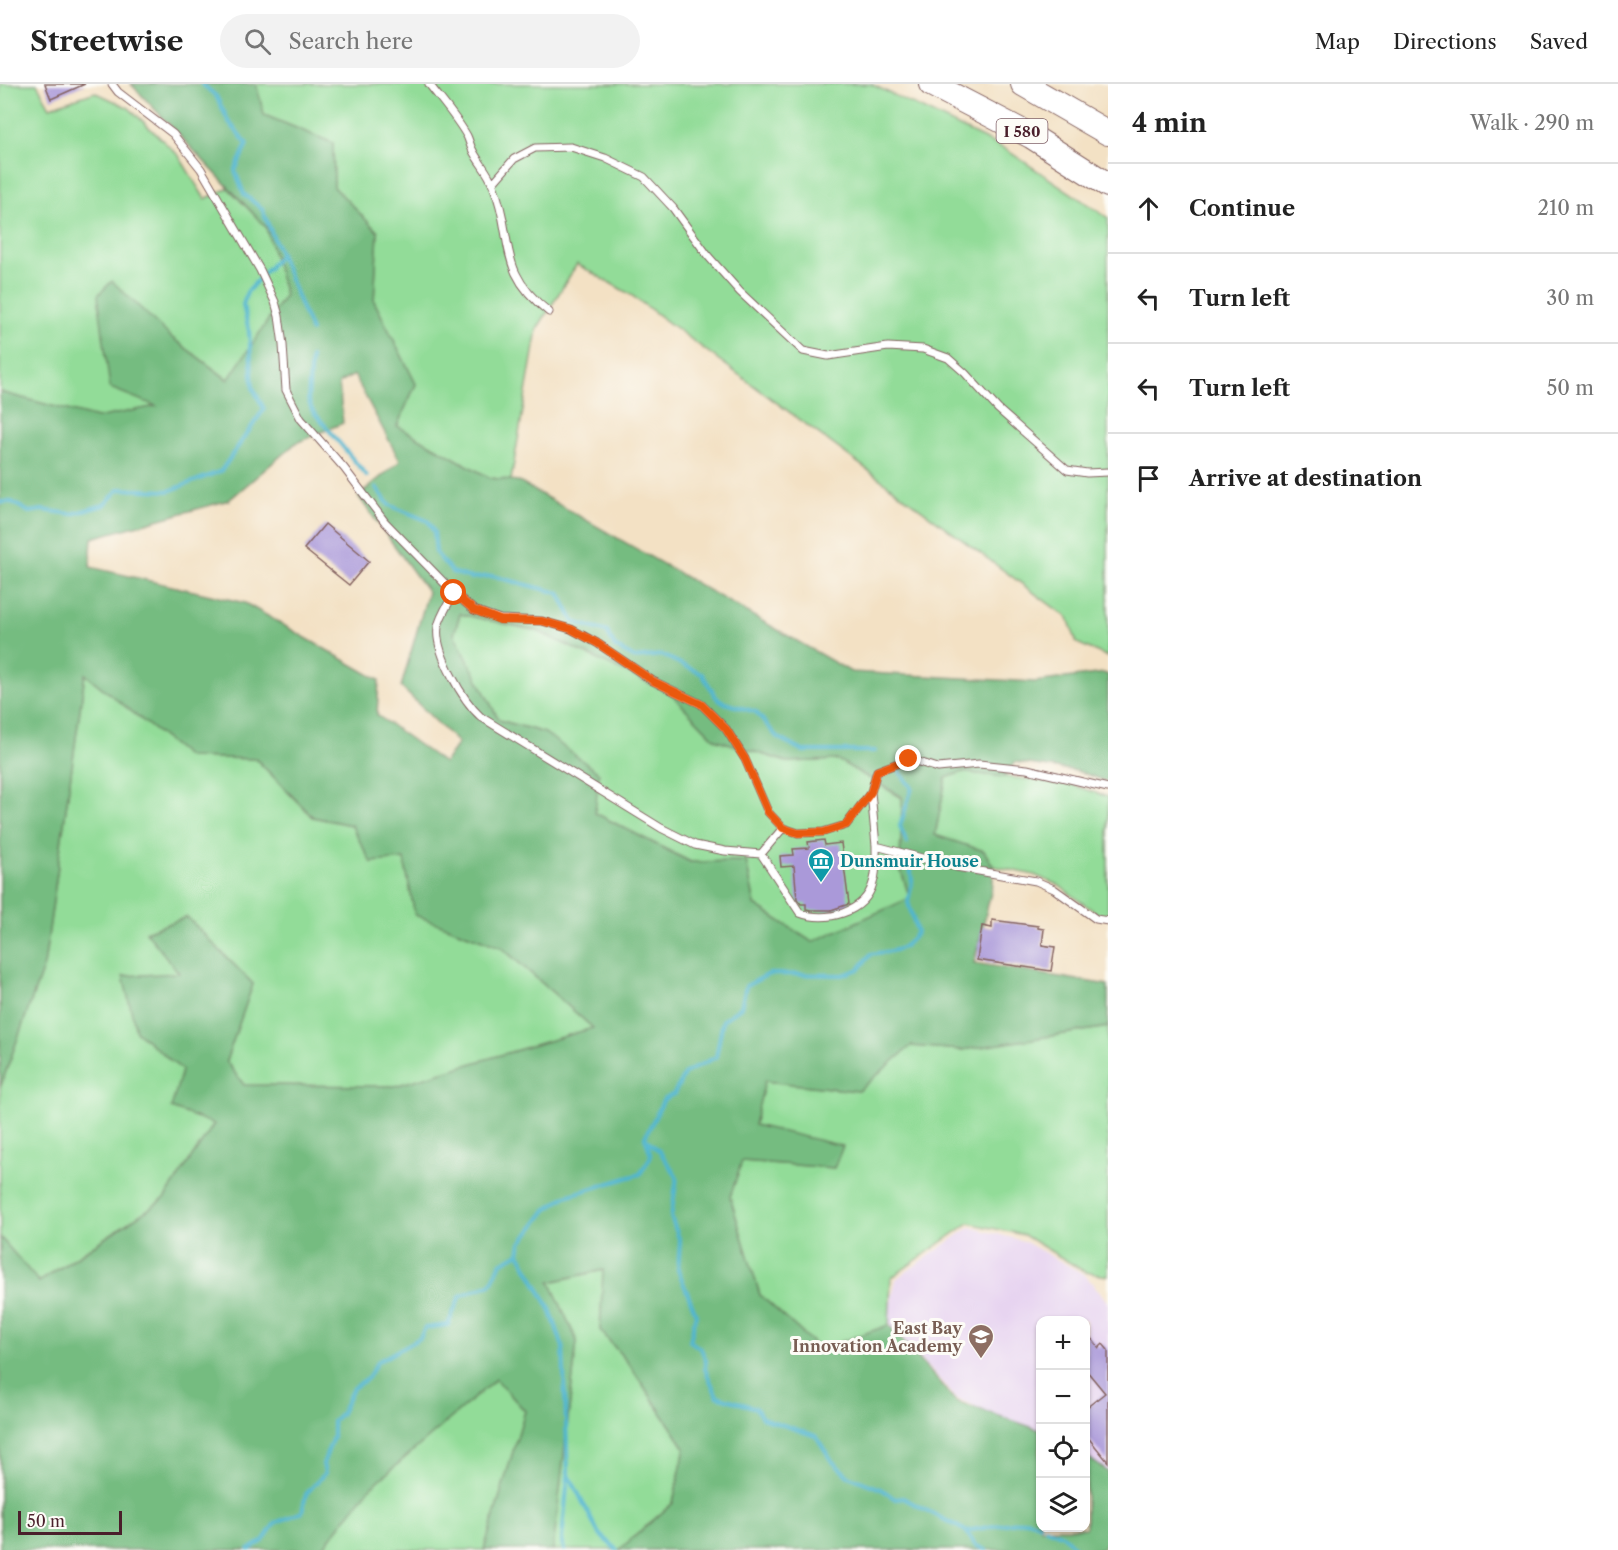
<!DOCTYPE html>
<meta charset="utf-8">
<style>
:root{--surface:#fff;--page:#f2f2f2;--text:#222;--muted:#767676;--line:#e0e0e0}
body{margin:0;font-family:"Libre Caslon Text",serif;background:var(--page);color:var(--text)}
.controls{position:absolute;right:18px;bottom:18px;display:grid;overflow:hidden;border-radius:12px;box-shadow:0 2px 4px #0004}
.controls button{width:54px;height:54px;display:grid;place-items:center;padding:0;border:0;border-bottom:2px solid var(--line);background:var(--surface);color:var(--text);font:30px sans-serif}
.scale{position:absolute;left:18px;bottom:15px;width:104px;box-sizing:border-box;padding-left:6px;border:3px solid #4a1f2b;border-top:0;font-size:16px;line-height:21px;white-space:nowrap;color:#4a1f2b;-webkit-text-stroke:4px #fdfcf7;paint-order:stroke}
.stop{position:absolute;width:18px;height:18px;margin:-14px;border:4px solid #ea580c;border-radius:50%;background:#fff}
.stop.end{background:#ea580c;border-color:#fff;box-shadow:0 2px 6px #0008}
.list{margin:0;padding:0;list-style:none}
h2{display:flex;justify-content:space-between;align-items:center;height:78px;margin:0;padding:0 24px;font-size:26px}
h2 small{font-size:20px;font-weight:400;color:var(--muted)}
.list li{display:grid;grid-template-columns:39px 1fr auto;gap:18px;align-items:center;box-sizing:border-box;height:90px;padding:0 24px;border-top:2px solid var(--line)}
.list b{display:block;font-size:22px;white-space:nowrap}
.list em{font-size:20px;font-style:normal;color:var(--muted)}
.icon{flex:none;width:33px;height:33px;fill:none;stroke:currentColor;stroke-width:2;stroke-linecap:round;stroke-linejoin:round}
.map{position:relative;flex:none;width:1108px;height:1466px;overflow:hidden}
header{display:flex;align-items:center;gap:36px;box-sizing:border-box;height:84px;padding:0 30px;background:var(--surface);border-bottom:2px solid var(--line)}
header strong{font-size:28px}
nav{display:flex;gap:33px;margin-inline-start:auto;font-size:21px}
.search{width:420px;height:54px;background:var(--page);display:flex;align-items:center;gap:15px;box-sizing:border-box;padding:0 21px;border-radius:33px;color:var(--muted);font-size:22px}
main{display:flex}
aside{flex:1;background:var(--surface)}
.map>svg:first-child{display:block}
.built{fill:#e6d2f0}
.green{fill:#92dc98;stroke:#6e7e62;stroke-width:1.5}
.forest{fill:#75bc80;stroke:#606e56;stroke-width:1.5;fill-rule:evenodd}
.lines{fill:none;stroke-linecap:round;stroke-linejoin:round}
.stream{stroke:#50b5cf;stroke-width:4}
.building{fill:#aa99d9}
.lane-casing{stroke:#856361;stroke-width:9}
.highway-casing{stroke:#856361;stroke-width:26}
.lane{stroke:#fff;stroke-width:7}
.highway{stroke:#fff;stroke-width:24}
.route{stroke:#ea580c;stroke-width:8}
.labels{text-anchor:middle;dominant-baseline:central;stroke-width:6;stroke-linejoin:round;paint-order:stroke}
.shield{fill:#fdfcf7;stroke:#806168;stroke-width:1.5}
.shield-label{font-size:15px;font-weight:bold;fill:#4a1f2b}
.culture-label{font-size:16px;font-weight:bold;fill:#0d838f;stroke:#fdfcf7;text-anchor:start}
.education-label{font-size:16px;font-weight:bold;fill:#785e54;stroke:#fdfcf7;text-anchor:end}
</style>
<header>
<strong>Streetwise</strong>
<div class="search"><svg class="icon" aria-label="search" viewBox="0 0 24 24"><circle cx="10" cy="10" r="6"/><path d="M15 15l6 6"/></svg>Search here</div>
<nav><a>Map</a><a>Directions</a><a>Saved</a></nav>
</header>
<main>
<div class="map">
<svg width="1108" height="1466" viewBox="0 0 1108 1466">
<rect width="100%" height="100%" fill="#fdfcf7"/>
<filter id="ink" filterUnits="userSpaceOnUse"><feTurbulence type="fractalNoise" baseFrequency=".0167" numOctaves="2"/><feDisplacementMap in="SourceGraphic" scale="12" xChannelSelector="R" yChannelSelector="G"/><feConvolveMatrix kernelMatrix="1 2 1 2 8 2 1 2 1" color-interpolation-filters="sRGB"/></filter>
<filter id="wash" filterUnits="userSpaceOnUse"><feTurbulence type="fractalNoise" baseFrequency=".008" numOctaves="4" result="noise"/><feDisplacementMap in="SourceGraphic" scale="24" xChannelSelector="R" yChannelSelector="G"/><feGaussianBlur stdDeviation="1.35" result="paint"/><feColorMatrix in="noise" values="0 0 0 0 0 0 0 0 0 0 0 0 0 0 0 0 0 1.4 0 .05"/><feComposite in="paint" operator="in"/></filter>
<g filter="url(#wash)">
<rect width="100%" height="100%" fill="#f3e1c4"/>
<path class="built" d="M970,1143L1024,1157L1085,1191L1108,1218V1416L1086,1395V1236H1040V1351L1037,1348L956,1314L887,1237L896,1195Z"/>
<path class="green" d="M0,0H37L50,23L95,8L129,24L179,72L205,115L228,104L266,143L285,211L229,296L171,253L158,322L97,334L0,308Z
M256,0H871L1005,65L1108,134V573L1077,559L1068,534L631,211L577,180L537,245L511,396L490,394L397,342L416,300L374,217L378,148L334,103L333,59L264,31Z
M460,530L537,547L670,609L715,655L786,678L838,676L902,714L900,784L910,815L812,858L755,821L746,777L691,778L595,729L545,649L499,636L454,550Z
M85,590L188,673L256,675L312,733L351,741L371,778L404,775L415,831L501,863L593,944L395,1002L244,1001L226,977L253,900L187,833L147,847L180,890L136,947L182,986L215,1039L164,1115L38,1198L0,1153V1004L44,881Z
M962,688L1070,700L1108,713V832L1102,833L1058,801L1034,791L993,782L984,767L935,752L946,694Z
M1108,943V1192L1085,1188L1024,1151L969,1139L891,1194L889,1241L820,1265L760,1211L730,1113L742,1077L834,1084L842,1063L754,1041L764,997L858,1007L911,962L962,966Z
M604,1186L600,1246L629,1280L685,1364L673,1419L619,1466H553L577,1257L550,1198Z
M496,1295L525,1327L484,1466H321L369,1405Z"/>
<path class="forest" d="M131,0H256L264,31L333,59L334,103L378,148L374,217L416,300L397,342L490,394L518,397L851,588L1035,598L1104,589L1108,591V698L1077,687L1015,678L1004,693L962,688L946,694L935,751L984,767L993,782V800L974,879L1108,901V943L962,966L911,962L858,1007L765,997L754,1041L843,1062L834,1084L742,1077L730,1113L760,1211L820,1265L889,1241L956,1317L1040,1346V1444H1086V1372L1108,1388V1454L1102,1466H619L673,1419L685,1364L629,1280L600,1246L603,1186L550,1198L577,1257L553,1466H484L525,1327L496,1295L369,1405L321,1466H0V1153L39,1198L164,1115L214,1040L171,1024L182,986L136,947L123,892L179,889L146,848L187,833L253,900L226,977L244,1001L395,1002L593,944L501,863L415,831L404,775L371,778L351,741L313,733L256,675L188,673L85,590L44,881L0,1004V308L97,334L156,322L110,304L98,211L112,197L171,253L228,296L285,211L266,143ZM354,291L400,377L358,412L428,508L401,603L458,659L444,679L377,631L379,596L245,519L90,483L92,454L229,416L296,359L343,339L339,299ZM460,530L537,547L670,609L715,655L787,678L838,676L902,713L900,784L910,814L812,858L755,821L746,777L690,778L595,729L599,689L545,649L499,636L454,550Z"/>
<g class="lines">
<path class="stream" d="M202,0L216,12L229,38L247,60L235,87L244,110L262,125L311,247
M311,273L308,315L312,326L367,392
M376,403L389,421L428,437L434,448L436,469L452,488L471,494L492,492L559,509L574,538L607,548L615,563L635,574L662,571L702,590L716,613L725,619L756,628L777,653L803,667H875
M0,418H12L29,428L42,426L72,430L104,421L119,405L169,407L221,387L264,325L253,304L249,247L243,221L247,208L281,170
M900,688L912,704L900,742L907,759
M645,1054L660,1068L677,1093L671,1133L680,1157L678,1186L696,1230L690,1257L701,1265L706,1276L705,1285L717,1312L756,1324L762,1334L816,1352L832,1377L848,1392L883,1406L895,1415L903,1414L966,1447L975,1461L986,1466
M519,1169L550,1225L563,1263L568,1389L599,1450L617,1466
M1046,1444L1063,1451L1076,1465
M966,1447L1028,1436L1040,1441
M249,1466L263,1457L275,1439L302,1428L306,1410L325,1389L323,1380L333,1353V1337L341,1329L353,1304L368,1294L377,1278L420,1254L425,1244L448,1241L460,1212L491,1200L501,1179L519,1169L521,1159L546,1126L566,1112L640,1090L651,1072L645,1053L664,1015L674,1010L685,989L716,973L723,936L741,923L746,902L769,890L843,891L859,885L871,870C895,866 903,869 917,848L908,818L912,797L909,776
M564,1466L562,1455L568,1392"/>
</g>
<g id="blocks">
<path class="building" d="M45,0H85L51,15Z
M325,440L369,477L349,501L304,465Z
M824,756L825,761L841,759L849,820L831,826H811L806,825V820H801L797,815L794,782L781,783L780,772L794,771L793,765L809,764L808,758Z
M992,836L1038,842V844L1044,845L1042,861L1055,863L1051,887L977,876L982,842L992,844Z
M1086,1248L1099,1264L1103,1260L1108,1266V1378L1086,1351V1324L1105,1309L1086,1286Z"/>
</g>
</g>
<g filter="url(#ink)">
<use href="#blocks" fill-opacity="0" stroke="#856361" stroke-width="1.5"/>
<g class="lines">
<defs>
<path id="lane" d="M112,0L118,8L173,50L201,85L260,186L275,218L279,232L283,261L286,306L301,335L344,384L385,438L454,509L474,526L500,535L542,537L571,545L597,559L653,597L701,620L726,645L745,675L768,728L783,744L798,749L823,748L846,741L871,708
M429,0C441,16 457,34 467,52C469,56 470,61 472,65C478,78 488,87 493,101C515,154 495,186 549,228
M493,99L514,75L535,64L571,63L605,74L644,93L673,124L708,172L740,208L803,267L828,272L888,263L923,265L948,274L965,289L998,325L1067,386L1087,389L1108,388
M454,509C449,519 440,532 438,543C434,567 463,617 481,633L661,744L695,761L725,767L761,770L800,829C825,839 865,829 873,799C877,788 876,774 876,762L956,783L1036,797L1054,805L1096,835L1108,837
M876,762L871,708L877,687L909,675L938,684L979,680L1027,685L1108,704
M761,770L783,744"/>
<path id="highway" d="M931,0L1031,52L1108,101
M1023,0L1108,49"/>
</defs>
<use href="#lane" class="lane-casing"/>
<use href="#highway" class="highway-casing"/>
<use href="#lane" class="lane"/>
<use href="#highway" class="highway"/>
</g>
</g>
<g class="lines" filter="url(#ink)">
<path class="route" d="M454,509L474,526L500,536L542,537L571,545L597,559L653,597L701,620L726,645L745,675L768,728L783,744L798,749L824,748L846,741L871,708L877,687L909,675"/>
</g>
<defs>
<symbol id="museum-pin" viewBox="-11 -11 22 30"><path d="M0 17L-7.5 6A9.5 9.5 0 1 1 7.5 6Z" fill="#0f9aa8" stroke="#fdfcf7"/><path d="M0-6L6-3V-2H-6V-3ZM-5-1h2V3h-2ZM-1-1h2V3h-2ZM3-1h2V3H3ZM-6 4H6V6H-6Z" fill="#fff"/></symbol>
<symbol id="school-pin" viewBox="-11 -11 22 30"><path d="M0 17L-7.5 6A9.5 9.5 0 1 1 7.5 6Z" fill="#8d6e63" stroke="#fdfcf7"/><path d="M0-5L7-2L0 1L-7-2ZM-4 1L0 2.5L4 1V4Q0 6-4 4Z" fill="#fff"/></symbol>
</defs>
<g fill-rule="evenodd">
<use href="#museum-pin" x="806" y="762" width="30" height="40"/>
<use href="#school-pin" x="966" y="1238" width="30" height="40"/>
</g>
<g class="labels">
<rect class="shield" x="996.5" y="35" width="51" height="24" rx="4.5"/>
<g class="shield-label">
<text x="1022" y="47">I 580</text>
</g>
<g class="culture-label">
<text x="840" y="777">Dunsmuir House</text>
</g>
<g class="education-label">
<text x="962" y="1244">East Bay<tspan x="962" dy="18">Innovation Academy</tspan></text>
</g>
</g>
</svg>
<div class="controls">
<button>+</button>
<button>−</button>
<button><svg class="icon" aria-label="locate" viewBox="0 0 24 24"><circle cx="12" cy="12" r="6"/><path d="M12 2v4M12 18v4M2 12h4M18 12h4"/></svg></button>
<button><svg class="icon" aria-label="layers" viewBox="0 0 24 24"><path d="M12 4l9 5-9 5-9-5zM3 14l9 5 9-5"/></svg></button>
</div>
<div class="scale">50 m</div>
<div class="stop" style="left:454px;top:509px"></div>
<div class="stop end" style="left:909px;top:675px"></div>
</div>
<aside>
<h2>4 min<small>Walk · 290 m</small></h2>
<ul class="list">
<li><svg class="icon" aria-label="ahead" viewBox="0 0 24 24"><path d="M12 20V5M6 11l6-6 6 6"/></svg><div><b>Continue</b></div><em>210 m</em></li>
<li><svg class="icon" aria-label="left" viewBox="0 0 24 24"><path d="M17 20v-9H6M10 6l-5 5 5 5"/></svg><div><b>Turn left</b></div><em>30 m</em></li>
<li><svg class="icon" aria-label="left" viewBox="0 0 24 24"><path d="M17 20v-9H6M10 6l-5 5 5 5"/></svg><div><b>Turn left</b></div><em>50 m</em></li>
<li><svg class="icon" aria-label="arrive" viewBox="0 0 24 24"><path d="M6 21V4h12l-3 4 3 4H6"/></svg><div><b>Arrive at destination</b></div></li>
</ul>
</aside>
</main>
